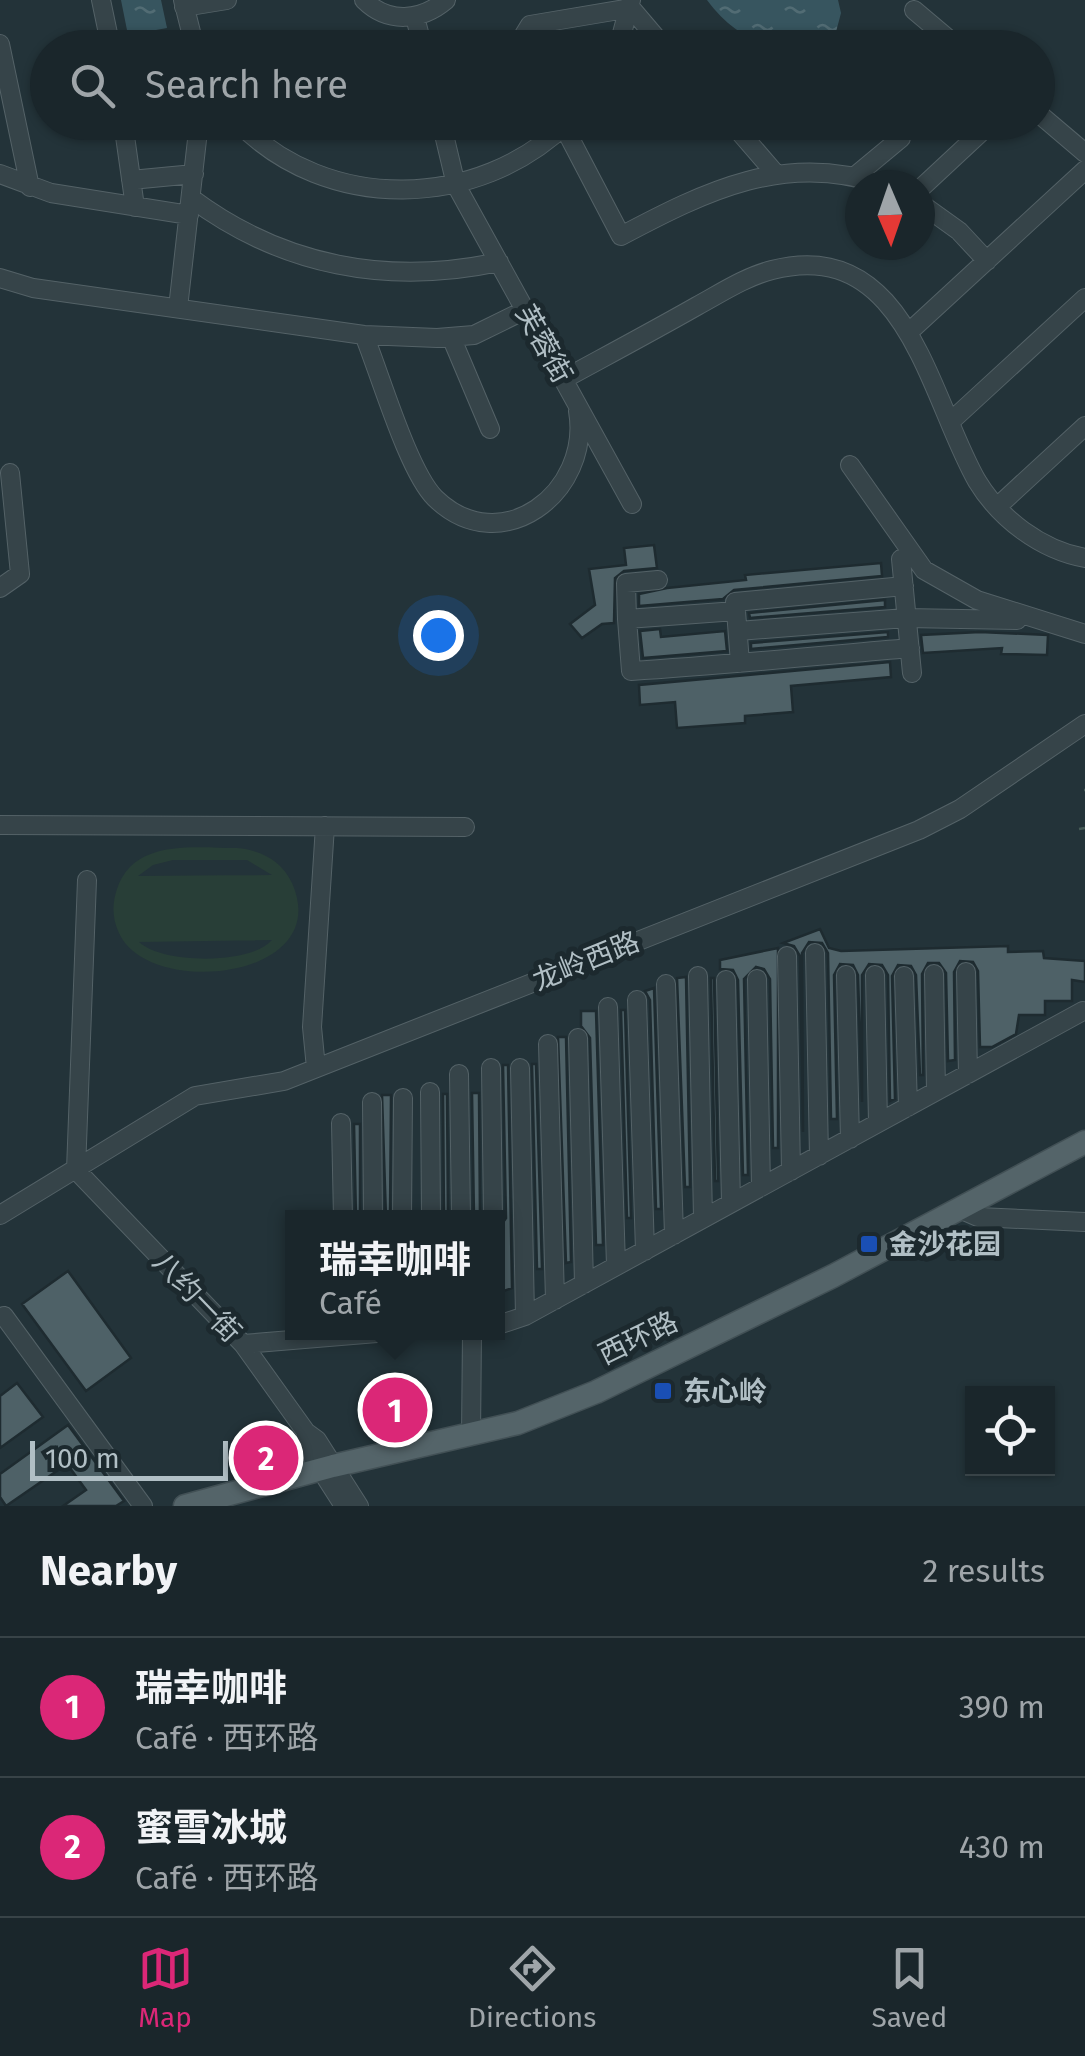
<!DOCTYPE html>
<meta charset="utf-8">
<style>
:root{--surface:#1a262b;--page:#273237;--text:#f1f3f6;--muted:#9fa5a9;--line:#384347;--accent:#db2777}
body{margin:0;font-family:"Fira Sans","Noto Sans SC",sans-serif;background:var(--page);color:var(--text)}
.controls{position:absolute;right:30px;bottom:30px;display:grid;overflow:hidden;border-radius:0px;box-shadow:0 2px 8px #0004}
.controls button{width:90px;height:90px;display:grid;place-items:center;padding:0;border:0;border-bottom:2px solid var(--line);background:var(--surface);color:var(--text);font:50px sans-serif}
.compass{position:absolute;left:845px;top:170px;width:90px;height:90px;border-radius:50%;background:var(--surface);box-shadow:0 2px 8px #0004;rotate:178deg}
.scale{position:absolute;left:30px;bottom:25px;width:198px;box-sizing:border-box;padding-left:10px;border:5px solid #b1bfc5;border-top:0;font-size:28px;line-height:35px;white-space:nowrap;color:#b1bfc5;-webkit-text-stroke:8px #1c292e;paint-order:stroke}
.you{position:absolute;left:438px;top:635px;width:35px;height:35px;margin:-25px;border:8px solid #fff;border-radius:50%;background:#1a73e8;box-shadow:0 0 0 15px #1a73e833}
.badge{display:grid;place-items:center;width:65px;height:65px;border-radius:50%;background:var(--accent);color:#fff;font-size:32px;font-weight:700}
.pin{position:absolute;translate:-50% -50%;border:5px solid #fff;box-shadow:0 2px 10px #0006}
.popup{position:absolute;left:285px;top:1210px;width:220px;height:130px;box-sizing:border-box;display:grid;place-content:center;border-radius:0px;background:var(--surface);filter:drop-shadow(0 2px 8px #0005);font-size:32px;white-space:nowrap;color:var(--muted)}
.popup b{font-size:38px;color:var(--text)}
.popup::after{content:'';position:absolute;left:50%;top:100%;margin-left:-20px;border:20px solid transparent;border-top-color:var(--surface)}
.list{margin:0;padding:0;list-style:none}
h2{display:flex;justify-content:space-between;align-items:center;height:130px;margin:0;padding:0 40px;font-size:42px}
h2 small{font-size:32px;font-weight:400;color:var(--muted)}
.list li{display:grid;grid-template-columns:65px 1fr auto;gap:30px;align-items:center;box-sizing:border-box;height:140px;padding:0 40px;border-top:2px solid var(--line)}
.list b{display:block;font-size:38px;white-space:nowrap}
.list p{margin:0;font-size:32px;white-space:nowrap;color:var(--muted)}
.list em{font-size:32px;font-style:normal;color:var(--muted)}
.icon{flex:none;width:55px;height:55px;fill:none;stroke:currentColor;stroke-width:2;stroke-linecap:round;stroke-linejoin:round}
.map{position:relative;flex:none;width:1085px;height:1506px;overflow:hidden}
.search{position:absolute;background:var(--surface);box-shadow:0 2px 8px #0004;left:30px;right:30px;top:30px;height:110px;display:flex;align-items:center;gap:25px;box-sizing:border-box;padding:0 35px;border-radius:55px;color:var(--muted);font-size:38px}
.sheet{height:410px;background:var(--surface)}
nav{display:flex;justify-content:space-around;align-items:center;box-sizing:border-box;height:140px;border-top:2px solid var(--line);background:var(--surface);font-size:28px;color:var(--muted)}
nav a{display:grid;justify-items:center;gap:5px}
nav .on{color:var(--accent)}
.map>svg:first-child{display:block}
.grass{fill:#283e37;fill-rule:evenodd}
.water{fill:url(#water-ripples)}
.building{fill:#4e6167;stroke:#1e2b30;stroke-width:2.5}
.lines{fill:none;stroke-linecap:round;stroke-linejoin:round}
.minor-casing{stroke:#546267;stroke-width:20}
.major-casing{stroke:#425055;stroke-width:25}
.path{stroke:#465b57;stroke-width:2.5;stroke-dasharray:8 8;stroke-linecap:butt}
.minor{stroke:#364449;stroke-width:18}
.major{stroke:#546469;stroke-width:22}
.transit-dot{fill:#1a4fb4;stroke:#1c292e;stroke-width:4}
.labels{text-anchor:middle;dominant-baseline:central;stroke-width:10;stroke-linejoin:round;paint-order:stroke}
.street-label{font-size:28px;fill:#b1bfc5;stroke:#1c292e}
.poi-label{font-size:28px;font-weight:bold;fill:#b1bfc5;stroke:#1c292e;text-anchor:start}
</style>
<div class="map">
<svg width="1085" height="1506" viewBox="0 0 1085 1506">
<defs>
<pattern id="water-ripples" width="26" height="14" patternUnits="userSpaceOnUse" patternTransform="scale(2.5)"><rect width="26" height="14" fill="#37555f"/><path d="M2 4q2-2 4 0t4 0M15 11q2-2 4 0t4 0" fill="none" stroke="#526c74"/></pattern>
</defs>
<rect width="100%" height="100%" fill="#233339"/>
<path class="grass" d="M237,848C261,850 282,861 292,883C335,980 148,999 119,933C112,919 112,903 117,889C134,838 195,848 237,848ZM173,860H247L272,875L138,876L153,865ZM272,940C251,965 162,964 139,942Z"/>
<path class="water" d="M121,0H161L167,28L128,35Z
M707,0H838L841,13L832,47C777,48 743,48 707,0Z"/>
<path class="building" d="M654,545L657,568L624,571L615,578L614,623L602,624L582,638L570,624L595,605L589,569L626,565L624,548Z
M881,563L882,576L734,590L723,599L639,606V594L667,588L746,580L745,575Z
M885,600V607L750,618L749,613Z
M660,629L661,637L725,631L727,651L643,658L640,631Z
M888,632V637L751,649V643Z
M980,632L1048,635L1047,655L1001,654L1002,648L923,653L921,635Z
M890,662L891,677L791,686L793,712L745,716V723L677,728L675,702L640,705L639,685Z
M820,929L829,948L841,951L1008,946V952L1043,951L1044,958L1085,961V982L1072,980V1001H1045V1015H1019L1016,1034L992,1047H980L978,971L973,962L960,961L954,972L955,1060L948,1061L946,973L939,963H928L922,974L923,1075H920L916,975L911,966L898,965L892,976L895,1099L890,1101L888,975L882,965L869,964L862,975V1102L858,975L853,965L840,964L834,975L837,1119H831L828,953L822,943L809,942L802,953L803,1132L800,956L794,946L783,943Z
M778,948V1148H773L770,979L764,969L756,967L744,979L748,1175H743L738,980L733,970L720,969V960Z
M686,977L690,1187H685L677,978Z
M711,978H714L718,1181H715Z
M654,988L661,1209H656L650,1000L645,991Z
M621,1010H625L631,1218H627Z
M581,1011H596L603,1245H596L590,1038L581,1026Z
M558,1037H566L571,1262L566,1263Z
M532,1064H536L542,1269H537Z
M503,1065H508L512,1288L498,1293V1229L506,1218Z
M472,1093H479L480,1218H474Z
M443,1094H447L448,1218H444Z
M382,1095H391L390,1218H386Z
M354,1124H360V1218H356Z
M68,1271L131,1358L86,1391L22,1304Z
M17,1383L43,1417L0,1448V1396Z
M68,1425L124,1501L116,1506H63L86,1490L67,1464L6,1506L0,1497V1474Z"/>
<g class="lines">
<defs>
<path id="minor" d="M101,0L111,48
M183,0L195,48
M364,0C388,24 421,21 446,0
M184,7L227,0
M631,8L665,48
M914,10L959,48
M415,17L423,48
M0,44L30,187
M516,48L530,25L631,8
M618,48L631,0
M1038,113L1085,153
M123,122L135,207
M238,122C327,214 479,210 568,122
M441,122L456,185L632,504
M731,122L775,173
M564,127L621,236C706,191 786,151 883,185
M629,130L644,122
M0,174L51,193L189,215
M854,177L901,138L884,122
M131,180L194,174
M920,189L992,122
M191,198C282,266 388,286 499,262
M920,203L959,231L987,261
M0,278L33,288L364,335L437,338L474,335L525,310
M178,308L199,122
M909,332L1085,170
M364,335C380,374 408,471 435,498C501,562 592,492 578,411
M452,339L490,429
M564,379C608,355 653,331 697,306C721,293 745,277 772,270C906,235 929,397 977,481C1000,519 1041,550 1085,558
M950,422L1085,298
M850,465L924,570L977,600L1085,634
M997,507L1085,426
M901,559L912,673
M0,588L20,574L10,473
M736,611L735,602L904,586
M627,619L626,583L658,580
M738,631L906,618L1017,620
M740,663L736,611L627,619L631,671C724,665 817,656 910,648
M0,825L465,827
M815,953L819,1156
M787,956L791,1171
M966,972L968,1074
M934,974L936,1091
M846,975L850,1139
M875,975L878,1123
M698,976L703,1218
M904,976L908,1107
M757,979L761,1187
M726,980L731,1203
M666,984L674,1235
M637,1000L645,1251
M608,1007L616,1266
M578,1038L584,1284
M548,1044L555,1300
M316,1068L312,1027L325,826
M491,1068L493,1218
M520,1068L525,1316
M459,1074L461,1218
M430,1092L431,1218
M372,1102L373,1218
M341,1123L343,1218
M76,1170L243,1344L306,1432L317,1440L359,1506
M76,1170L87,880
M962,1210L978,1217L1085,1222
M0,1215L195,1096L284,1081L919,830L960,809L1085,724
M402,1218L403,1098
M4,1316L143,1506
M498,1325L525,1316L1083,1011
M243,1344L389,1332
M306,1432L305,1445L344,1506
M471,1436L472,1332"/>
<path id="major" d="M185,1506L333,1466L518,1423L596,1392L833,1276L1085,1142"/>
</defs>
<use href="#minor" class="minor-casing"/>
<use href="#major" class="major-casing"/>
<path class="path" d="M1084,790H1085
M1079,829L1085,828"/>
<use href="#minor" class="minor"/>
<use href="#major" class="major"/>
</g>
<g class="transit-dot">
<rect x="859" y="1234" width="20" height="20" rx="5"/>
<rect x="653" y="1381" width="20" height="20" rx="5"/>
</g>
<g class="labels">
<g class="street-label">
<text transform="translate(544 344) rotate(61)">芙蓉街</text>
<text transform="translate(586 961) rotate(-22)">龙岭西路</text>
<text transform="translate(197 1297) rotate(46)">八约一街</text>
<text transform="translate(638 1338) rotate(-26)">西环路</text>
</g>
<g class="poi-label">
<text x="889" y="1244">金沙花园</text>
<text x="683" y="1391">东心岭</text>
</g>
</g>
</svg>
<div class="controls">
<button><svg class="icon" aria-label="locate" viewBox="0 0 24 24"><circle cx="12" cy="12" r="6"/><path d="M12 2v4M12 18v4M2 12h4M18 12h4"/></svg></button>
</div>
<svg class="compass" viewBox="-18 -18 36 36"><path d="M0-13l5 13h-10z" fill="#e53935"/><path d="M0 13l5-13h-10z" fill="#9fa5a9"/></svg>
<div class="scale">100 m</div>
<div class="you"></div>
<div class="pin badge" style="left:395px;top:1410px">1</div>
<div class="popup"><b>瑞幸咖啡</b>Café</div>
<div class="pin badge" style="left:266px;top:1458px">2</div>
<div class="search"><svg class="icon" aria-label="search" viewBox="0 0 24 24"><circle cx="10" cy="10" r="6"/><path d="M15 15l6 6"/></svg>Search here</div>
</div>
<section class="sheet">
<h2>Nearby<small>2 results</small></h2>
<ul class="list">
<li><span class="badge">1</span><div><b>瑞幸咖啡</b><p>Café · 西环路</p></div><em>390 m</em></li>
<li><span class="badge">2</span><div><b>蜜雪冰城</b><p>Café · 西环路</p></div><em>430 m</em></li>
</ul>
</section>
<nav>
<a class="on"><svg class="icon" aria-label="map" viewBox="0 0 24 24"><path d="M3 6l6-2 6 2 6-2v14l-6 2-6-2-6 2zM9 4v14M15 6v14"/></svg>Map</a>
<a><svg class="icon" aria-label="directions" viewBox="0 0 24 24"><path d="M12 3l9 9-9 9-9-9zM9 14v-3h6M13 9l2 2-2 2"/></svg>Directions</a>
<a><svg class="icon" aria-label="saved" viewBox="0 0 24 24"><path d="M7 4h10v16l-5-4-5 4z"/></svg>Saved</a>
</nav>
